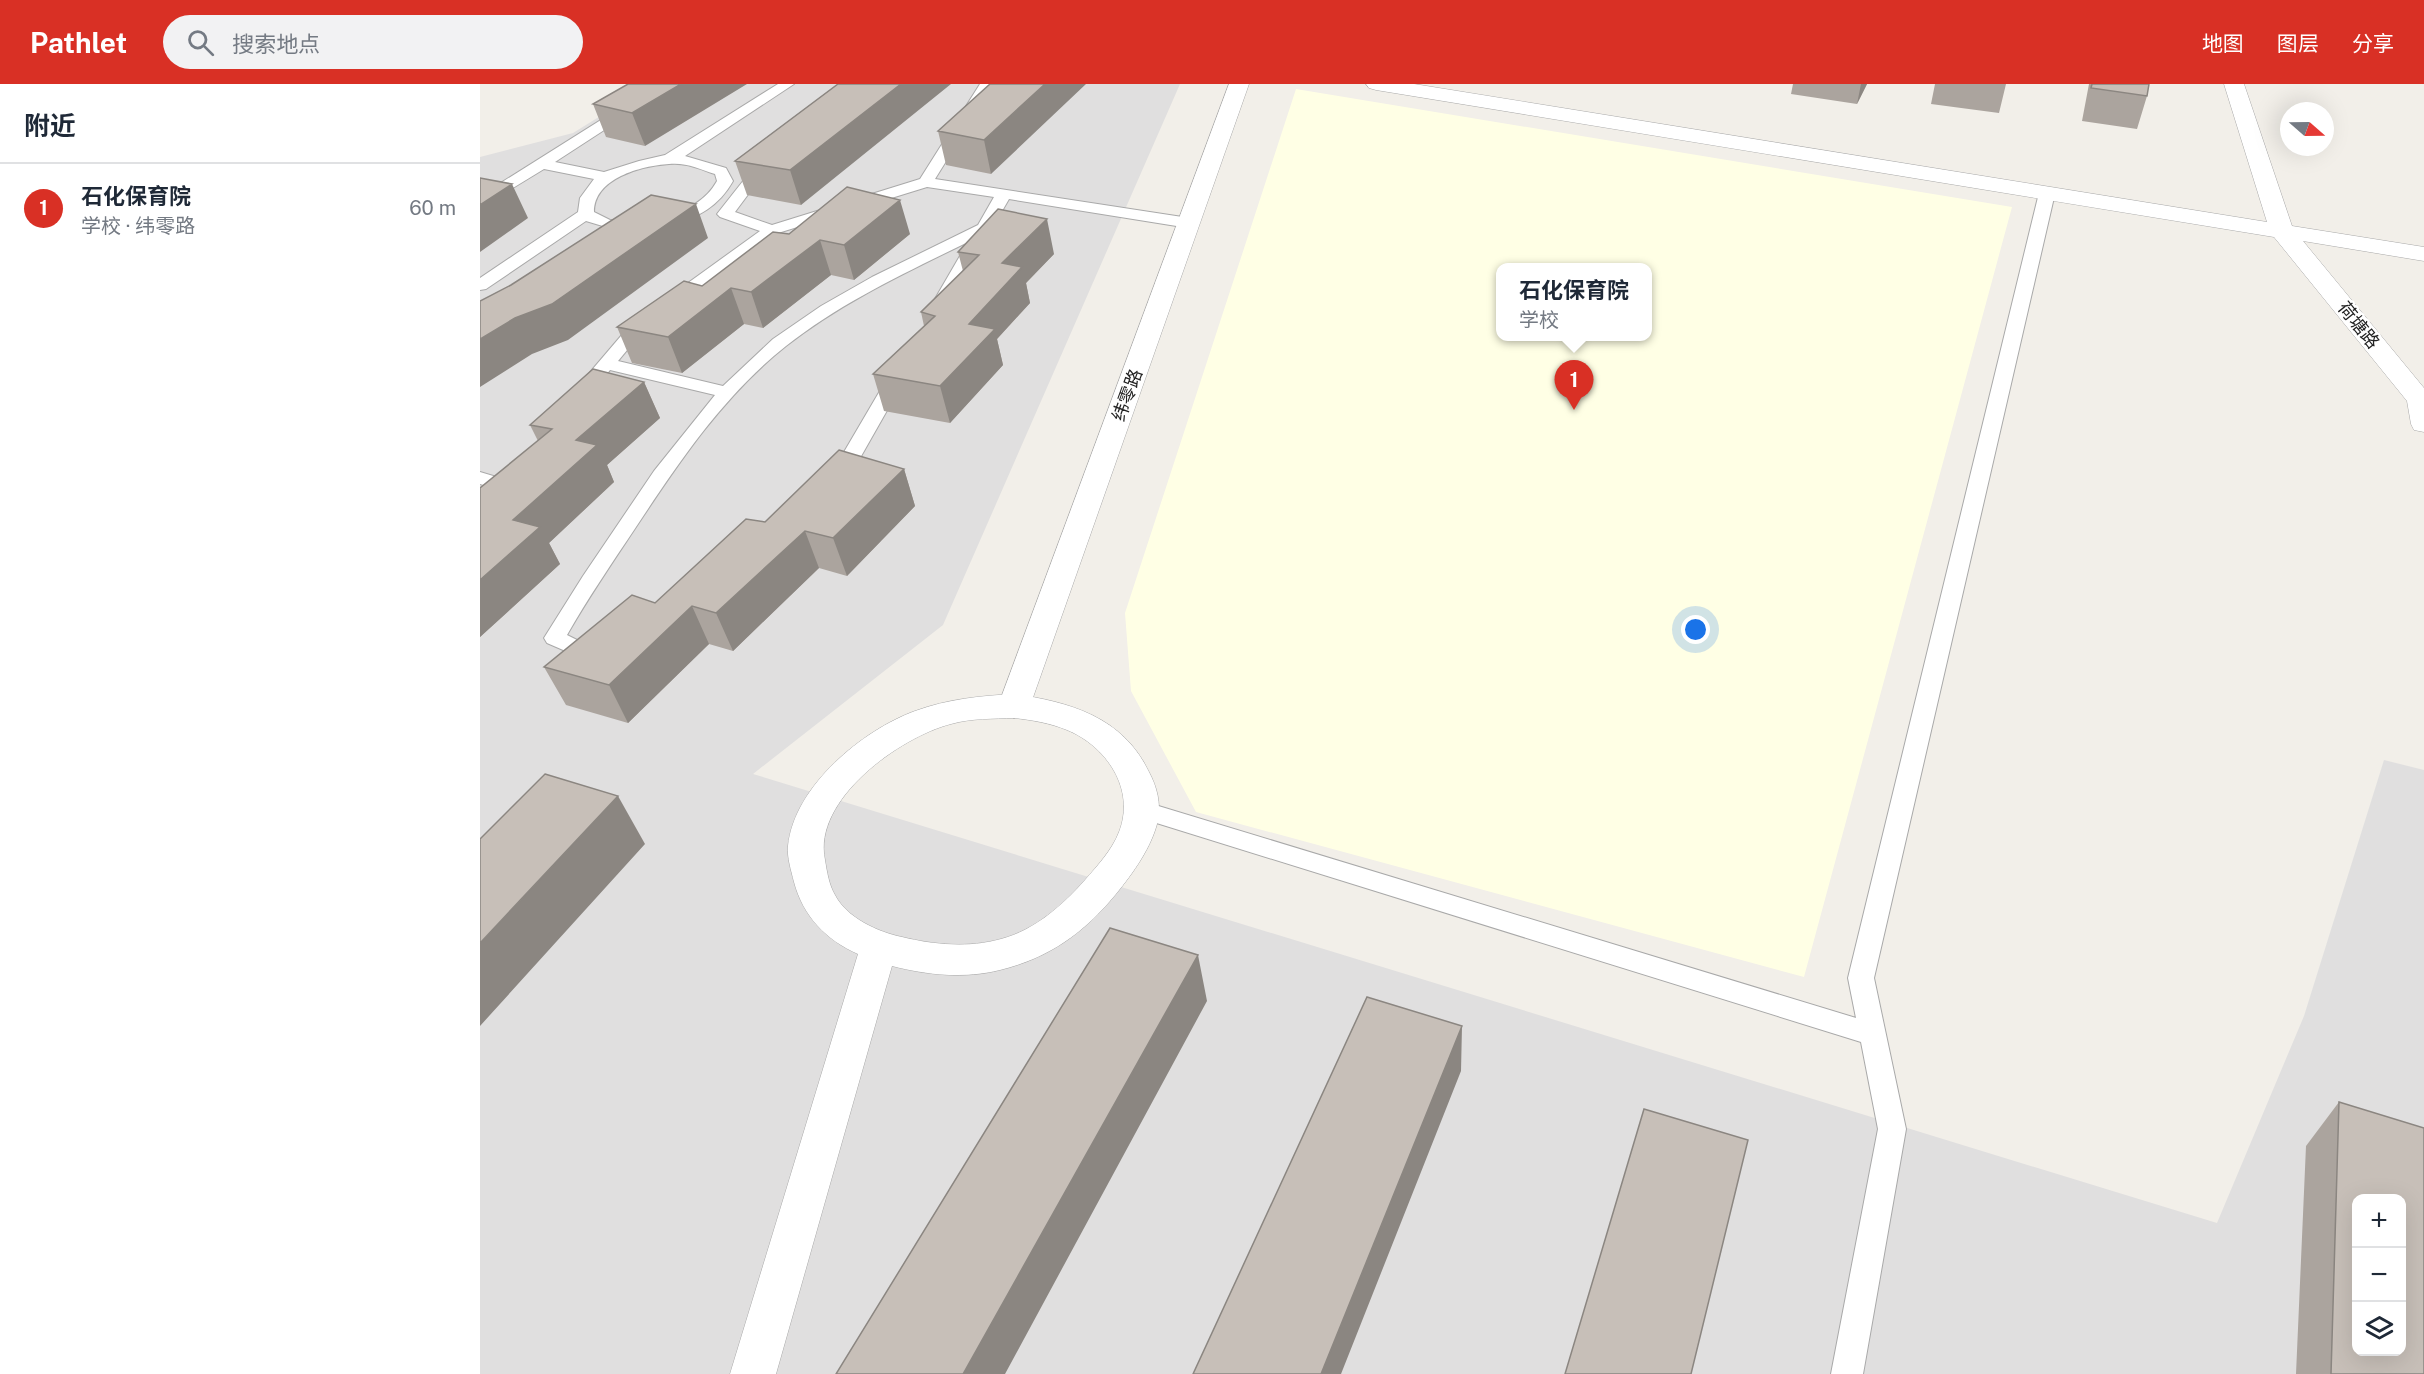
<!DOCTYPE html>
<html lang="zh">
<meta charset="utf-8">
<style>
:root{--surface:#fff;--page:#f2f2f3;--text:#1f2937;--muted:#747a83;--line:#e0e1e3;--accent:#d93025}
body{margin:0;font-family:"Public Sans","Noto Sans SC",sans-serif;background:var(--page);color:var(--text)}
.controls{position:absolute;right:18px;bottom:18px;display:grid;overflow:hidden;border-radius:12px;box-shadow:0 6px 24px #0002}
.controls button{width:54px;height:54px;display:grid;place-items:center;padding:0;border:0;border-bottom:2px solid var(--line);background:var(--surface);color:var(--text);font:30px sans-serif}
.compass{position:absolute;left:1800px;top:18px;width:54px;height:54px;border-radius:50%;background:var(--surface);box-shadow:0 6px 24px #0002;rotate:110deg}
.you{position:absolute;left:1216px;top:546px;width:21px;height:21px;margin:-15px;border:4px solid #fff;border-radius:50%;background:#1a73e8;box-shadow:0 0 0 9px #1a73e833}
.badge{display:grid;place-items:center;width:39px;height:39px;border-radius:50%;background:var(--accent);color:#fff;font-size:20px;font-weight:700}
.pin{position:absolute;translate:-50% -50px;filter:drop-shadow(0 2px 3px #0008)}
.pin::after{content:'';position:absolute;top:32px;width:21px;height:18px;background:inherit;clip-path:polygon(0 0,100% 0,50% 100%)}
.popup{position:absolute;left:1016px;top:179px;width:156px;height:78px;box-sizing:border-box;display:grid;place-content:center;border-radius:12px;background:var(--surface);filter:drop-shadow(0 2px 4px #0005);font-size:20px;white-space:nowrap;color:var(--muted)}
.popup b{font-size:22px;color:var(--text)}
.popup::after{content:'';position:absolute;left:50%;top:100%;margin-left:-12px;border:12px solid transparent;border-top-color:var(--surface)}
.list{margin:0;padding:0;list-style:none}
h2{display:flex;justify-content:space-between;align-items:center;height:78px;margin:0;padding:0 24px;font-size:26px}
h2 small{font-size:20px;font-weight:400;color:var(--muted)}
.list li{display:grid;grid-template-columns:39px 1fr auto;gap:18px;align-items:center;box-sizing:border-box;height:90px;padding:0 24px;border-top:2px solid var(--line)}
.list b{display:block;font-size:22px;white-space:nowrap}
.list p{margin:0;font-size:20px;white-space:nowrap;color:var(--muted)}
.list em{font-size:20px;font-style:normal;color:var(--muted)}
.icon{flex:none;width:33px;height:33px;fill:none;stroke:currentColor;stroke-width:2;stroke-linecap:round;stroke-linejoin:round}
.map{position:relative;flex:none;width:1944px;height:1290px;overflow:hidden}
header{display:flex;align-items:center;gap:36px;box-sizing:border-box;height:84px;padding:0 30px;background:var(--accent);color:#fff}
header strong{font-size:28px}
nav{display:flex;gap:33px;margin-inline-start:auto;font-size:21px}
.search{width:420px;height:54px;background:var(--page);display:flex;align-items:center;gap:15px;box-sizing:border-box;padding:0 21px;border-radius:33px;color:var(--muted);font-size:22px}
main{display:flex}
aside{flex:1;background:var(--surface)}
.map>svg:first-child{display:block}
.residential{fill:#e0dfdf;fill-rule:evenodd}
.education{fill:#ffffe5;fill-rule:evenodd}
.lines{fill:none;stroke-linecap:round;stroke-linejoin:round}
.service-casing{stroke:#a9a9a9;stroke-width:2}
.minor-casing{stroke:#a9a9a9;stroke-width:1}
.tertiary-casing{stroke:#a9a9a9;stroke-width:1}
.service{fill:#fff;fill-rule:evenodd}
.minor{fill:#fff;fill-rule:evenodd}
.tertiary{fill:#fff;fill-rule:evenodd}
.wall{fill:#aba49e}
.shaded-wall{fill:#8b8681}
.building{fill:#c7bfb8;stroke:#8b8681;stroke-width:1.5;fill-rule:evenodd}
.labels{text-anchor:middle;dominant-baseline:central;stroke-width:4.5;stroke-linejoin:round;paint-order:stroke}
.far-street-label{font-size:18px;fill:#222;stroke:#fff}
</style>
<header>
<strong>Pathlet</strong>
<div class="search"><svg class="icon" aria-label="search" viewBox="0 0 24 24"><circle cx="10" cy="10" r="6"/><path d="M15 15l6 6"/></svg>搜索地点</div>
<nav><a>地图</a><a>图层</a><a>分享</a></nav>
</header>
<main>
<aside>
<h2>附近<small></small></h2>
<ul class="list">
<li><span class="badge">1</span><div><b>石化保育院</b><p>学校 · 纬零路</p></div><em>60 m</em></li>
</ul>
</aside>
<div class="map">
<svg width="1944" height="1290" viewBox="0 0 1944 1290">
<rect width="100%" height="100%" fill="#f2efe9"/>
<path class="residential" d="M172,0H700L463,541L273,690L1737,1139L1824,932L1904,676L1944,686V1290H0V73L93,49ZM1876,1114H1922V1268H1876Z"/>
<path class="education" d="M816,5L1532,123L1324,893L716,728L651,607L645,529ZM1020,184H1168V252H1020Z"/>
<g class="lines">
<defs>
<path id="service" d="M178,0H195L75,78L124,88L159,77L185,71L298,0H314L205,72L246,84L253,97C239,122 218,134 191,141L183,136L185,133C207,126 226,117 237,97L235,90C220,85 205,78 189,80C161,82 114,94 114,128L130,136L162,140L164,143L162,146H136L106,137L6,205L0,206V194L98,128L100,114L114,95L64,85L0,124V112Z
M500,0H514L455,95L709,134L717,139L709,144L529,115L466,224L460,225L452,220L488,158C425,189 362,218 306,262C244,311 199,378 156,443C132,479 108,514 87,551L103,559L116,553L124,555L127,560L124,565L104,575L67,559L64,554L103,492L174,387L235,311L130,286L106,315H94L91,311L94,307L158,232H170L172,236L138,277L243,302L293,255L341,222L392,193L498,141L514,113L447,103L298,149L197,221L191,222L183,217L280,147L240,133L237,130L278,78L283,77L290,81L255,128L292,141L440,95Z
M1567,104L1575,109L1394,894L1426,1045L1383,1290H1351L1398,1045L1381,958L654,732L650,726L654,720L662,717L1376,934L1368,894L1559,109Z
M417,288L423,289L426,293L367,397L364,401H350L347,397L408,293L411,289Z
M0,388L30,397L33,401L30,405L23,407L0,400Z"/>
<path id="minor" d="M886,0H934L1787,138L1744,0H1764L1812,142L1944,163V177L1823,157L1944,304V348L1934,346L1931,340L1927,317L1794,153L896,6L889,4Z
M534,610C590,618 643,633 669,688C677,703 681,719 678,736C672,763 653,789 636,810C604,849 569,874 520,886C485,895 447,891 412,882L296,1290H250L378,870C346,856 323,832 314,798C311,786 307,774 308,762C314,702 383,646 435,627C468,615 500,612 534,610ZM534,634C552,636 570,639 587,646C626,662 656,705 639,748C632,766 618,781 605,796C583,821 555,846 521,855C489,864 455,861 422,853C398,848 367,834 355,811C349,801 347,788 345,776C332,716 420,653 471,640C492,634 513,635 534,634Z"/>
<path id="tertiary" d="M749,0H769L550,622L546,630L534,634L522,630L518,622Z"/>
</defs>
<use href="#service" class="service-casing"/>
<use href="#minor" class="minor-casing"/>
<use href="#tertiary" class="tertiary-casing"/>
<use href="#service" class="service"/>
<use href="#minor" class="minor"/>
<use href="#tertiary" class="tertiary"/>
</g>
<path class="wall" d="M148,0L165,62L126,53L113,20Z
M358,0L321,121L267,111L255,77Z
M510,0L511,90L466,81L458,47Z
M1313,0H1387L1377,20L1311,10Z
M1455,0H1526L1519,29L1451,20Z
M1609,0H1669L1667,12L1657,45L1602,37Z
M309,150H430L374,196L351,191L283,244L264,240L202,289L152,279L137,243L222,202Z
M478,168L574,170L546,199L550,219L517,255L523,281L470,339L404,327L393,290L444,242L441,228L483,187Z
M164,298L180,334L127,381L134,398L69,459L80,480L0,553V404L58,357L50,341Z
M424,385L435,422L367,492L339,484L253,567L229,560L148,639L86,621L64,583L175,519L285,438Z
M1859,1018L1944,1290H1816L1826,1062Z"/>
<path class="shaded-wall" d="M201,0H267L165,62L152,29Z
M421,0H471L321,121L310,86Z
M565,0H606L511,90L504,56Z
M1381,0H1387L1377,20Z
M32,100L48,134L0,168V121Z
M420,116L430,150L374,196L364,161Z
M216,120L228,154L88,256L52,270L0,303V255Z
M567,135L574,170L546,199L550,219L517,255L523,281L470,339L460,302L489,240L522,179Z
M340,156L351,191L283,244L271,208Z
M251,204L264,240L202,289L188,253Z
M164,298L180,334L127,381L134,398L69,459L80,480L0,553V496L33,436L96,356Z
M424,385L435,422L367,492L353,454Z
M325,447L339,484L253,567L236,529Z
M212,522L229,560L148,639L129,601Z
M138,712L165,760L0,942V859Z
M718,871L727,917L525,1290H483Z
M982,942L981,987L861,1290H841Z"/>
<path class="building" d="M148,0H201L152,29L113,20Z
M358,0H421L310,86L255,77Z
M510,0H565L504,56L458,47Z
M1612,0H1669L1667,12L1611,4Z
M0,94L32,100L0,121Z
M367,103L420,116L364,161L340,156L271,208L251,204L188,253L137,243L204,197L222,202L293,148L309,150Z
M171,111L216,120L72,220L35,234L0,255V217L31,201Z
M518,125L567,135L522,179L542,183L489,240L515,245L460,302L393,290L455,232L441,228L499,171L478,168Z
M113,285L164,298L96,356L117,361L33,436L60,443L0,496V404L72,345L50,341Z
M359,366L424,385L353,454L325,447L236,529L212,522L129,601L64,583L152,511L175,519L266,435L285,438Z
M65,690L138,712L0,859V755Z
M630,844L718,871L483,1290H356Z
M887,913L982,942L841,1290H713Z
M1859,1018L1944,1044V1290H1851ZM1876,1114H1922V1268H1876Z
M1164,1025L1268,1056L1211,1290H1085Z"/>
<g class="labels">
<g class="far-street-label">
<text transform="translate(1879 241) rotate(51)">荷塘路</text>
<text transform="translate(647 311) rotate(-70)">纬零路</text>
</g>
</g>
</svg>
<div class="controls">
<button>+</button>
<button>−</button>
<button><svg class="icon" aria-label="layers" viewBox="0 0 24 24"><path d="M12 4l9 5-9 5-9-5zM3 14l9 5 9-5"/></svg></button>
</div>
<svg class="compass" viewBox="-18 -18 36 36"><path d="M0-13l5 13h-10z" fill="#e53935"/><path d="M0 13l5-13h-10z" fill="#747a83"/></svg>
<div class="you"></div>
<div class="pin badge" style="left:1094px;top:326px">1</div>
<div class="popup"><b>石化保育院</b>学校</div>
</div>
</main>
